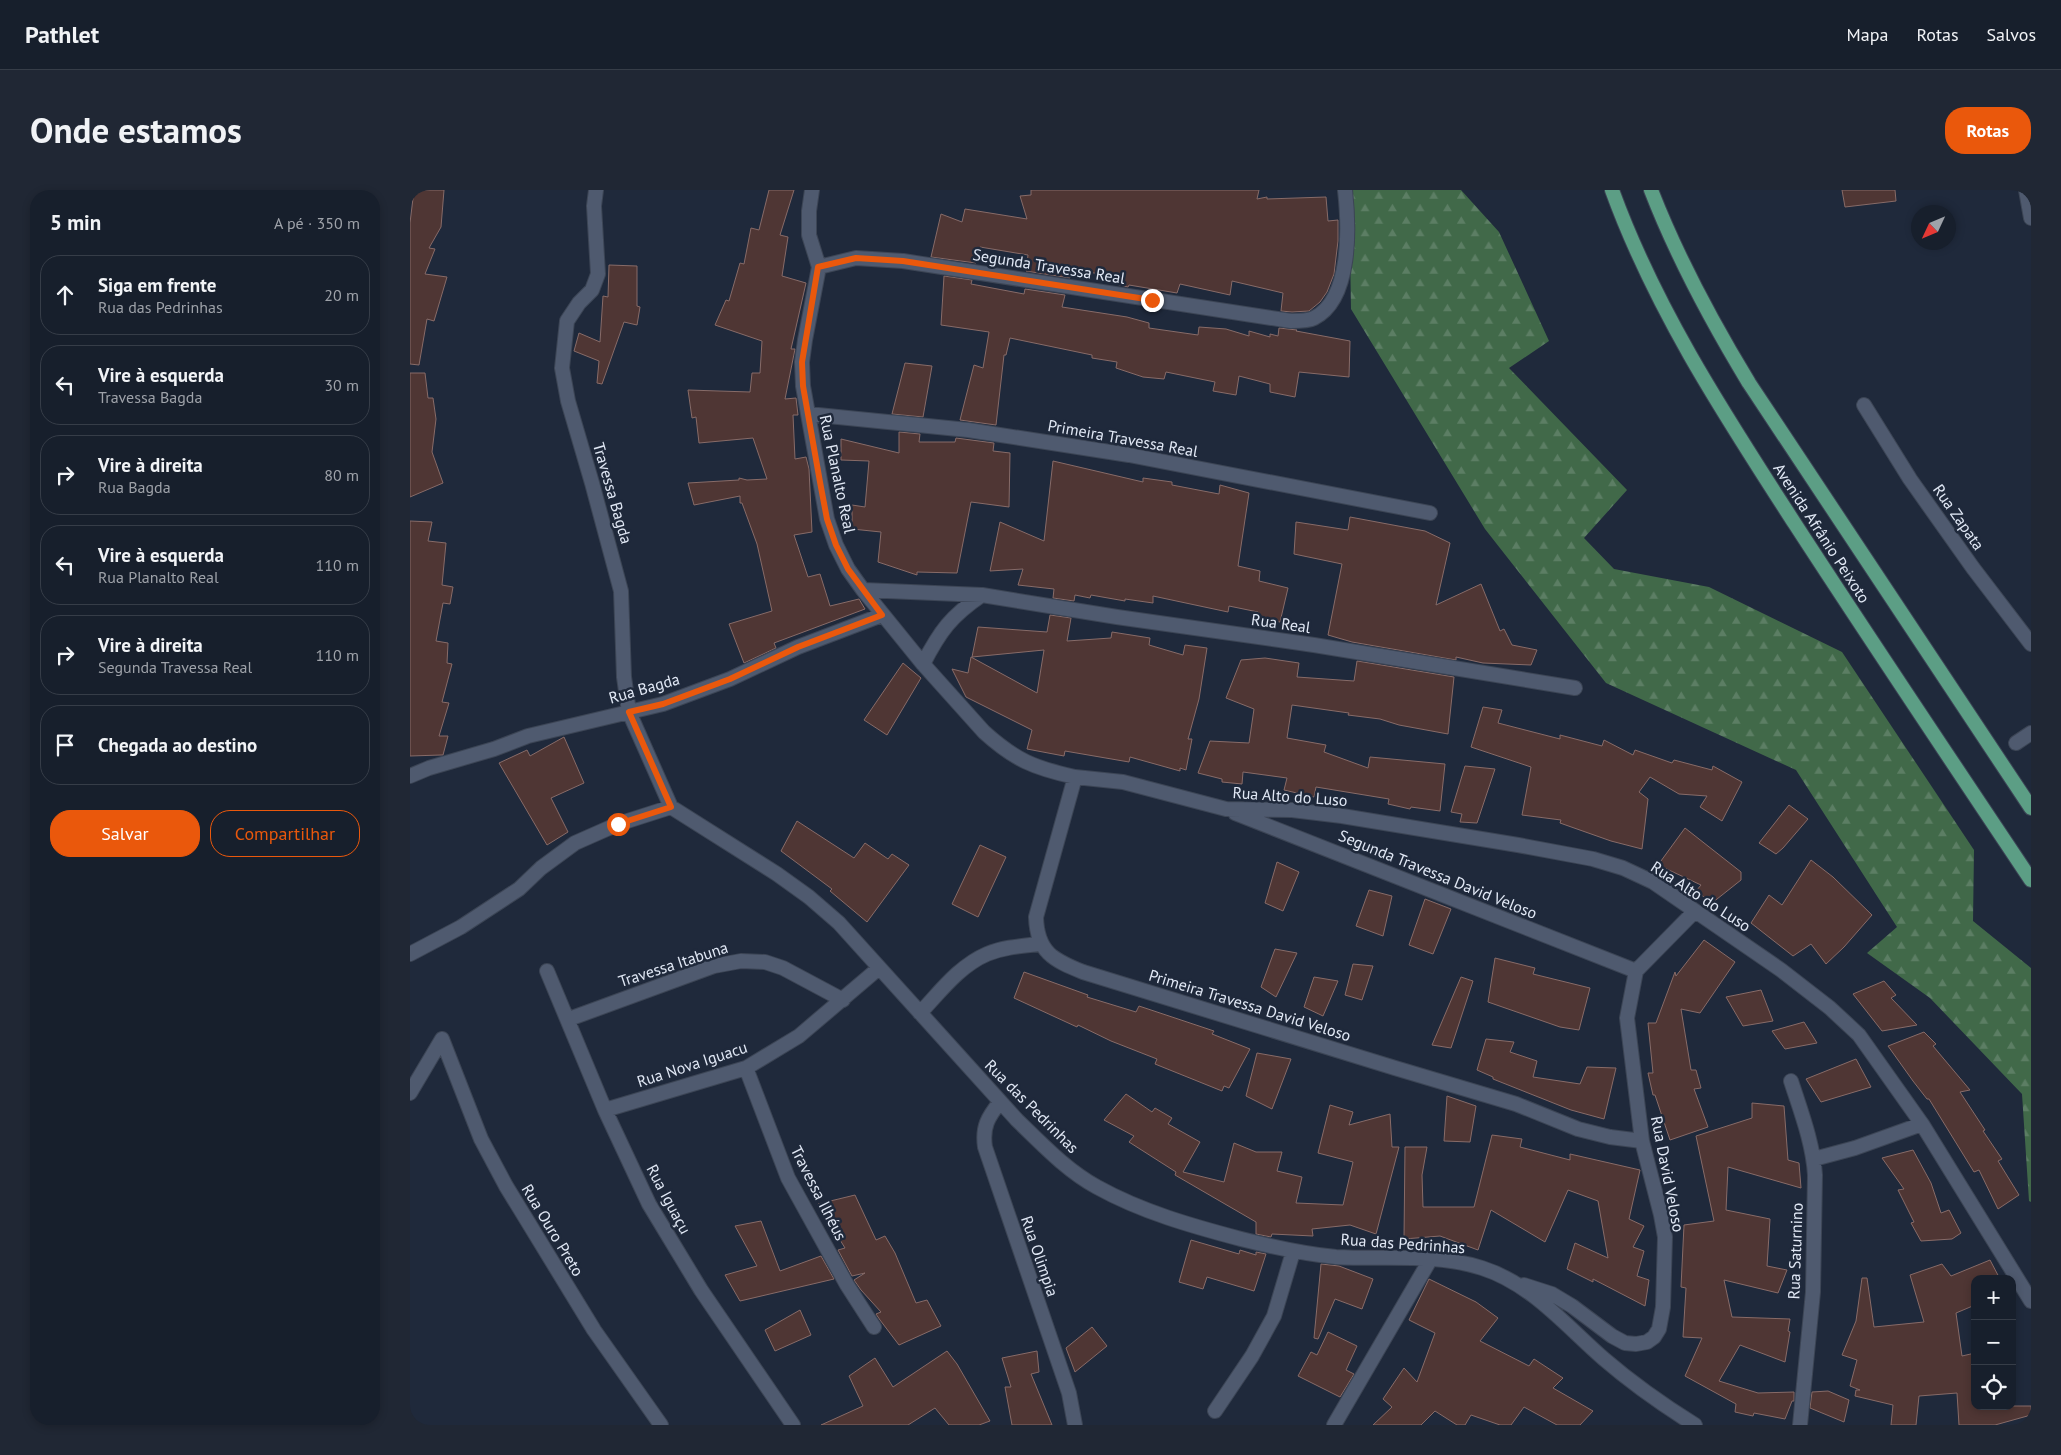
<!DOCTYPE html>
<html lang="pt">
<meta charset="utf-8">
<style>
:root{--surface:#171f2c;--page:#202734;--text:#f1f3f6;--muted:#9ea2a9;--line:#363d48;--accent:#ea580c}
body{margin:0;font-family:"PT Sans",sans-serif;background:var(--page);color:var(--text)}
.controls{position:absolute;right:15px;bottom:15px;display:grid;overflow:hidden;border-radius:10px;box-shadow:0 2px 8px #0003}
.controls button{width:45px;height:45px;display:grid;place-items:center;padding:0;border:0;border-bottom:1px solid var(--line);background:var(--surface);color:var(--text);font:25px sans-serif}
.compass{position:absolute;left:1501px;top:15px;width:45px;height:45px;border-radius:50%;background:var(--surface);box-shadow:0 2px 8px #0003;rotate:226deg}
.stop{position:absolute;width:15px;height:15px;margin:-11px;border:4px solid #ea580c;border-radius:50%;background:#fff}
.stop.end{background:#ea580c;border-color:#fff;box-shadow:0 1px 5px #0008}
.list{margin:0;padding:0;list-style:none}
h2{display:flex;justify-content:space-between;align-items:center;height:65px;margin:0;padding:0 20px;font-size:21px}
h2 small{font-size:16px;font-weight:400;color:var(--muted)}
.list li{display:grid;grid-template-columns:32px 1fr auto;gap:15px;align-items:center;box-sizing:border-box;height:80px;margin:0 10px 10px;padding:0 10px;border:1px solid var(--line);border-radius:20px}
.list b{display:block;font-size:19px;white-space:nowrap}
.list p{margin:0;font-size:16px;white-space:nowrap;color:var(--muted)}
.list em{font-size:16px;font-style:normal;color:var(--muted)}
.actions{display:flex;gap:10px;padding:15px 20px}
.actions a{flex:1;padding:11px 0;border:1px solid var(--accent);border-radius:20px;text-align:center;font-size:18px;color:var(--accent)}
.actions .main{background:var(--accent);color:#fff}
.icon{flex:none;width:28px;height:28px;fill:none;stroke:currentColor;stroke-width:2;stroke-linecap:round;stroke-linejoin:round}
.map{position:relative;flex:none;width:1621px;height:1235px;overflow:hidden;border-radius:20px}
header{display:flex;align-items:center;gap:30px;box-sizing:border-box;height:70px;padding:0 25px;background:var(--surface);border-bottom:1px solid var(--line)}
header strong{font-size:24px}
nav{display:flex;gap:28px;margin-inline-start:auto;font-size:18px}
.intro{display:flex;align-items:center;justify-content:space-between;box-sizing:border-box;height:120px;padding:0 30px}
h1{margin:0;font-size:35px}
.button{padding:12px 22px;border-radius:20px;background:var(--accent);color:#fff;font-size:18px;font-weight:700}
main{display:flex;gap:30px;padding:0 30px}
aside{flex:1;background:var(--surface);border-radius:20px;box-shadow:0 2px 8px #0003}
.map>svg:first-child{display:block}
.forest{fill:url(#forest-firs)}
.building{fill:#4f3634;stroke:#876b68}
.lines{fill:none;stroke-linecap:round;stroke-linejoin:round}
.minor-casing{stroke:#3c4555;stroke-width:16}
.primary-casing{stroke:#3c4555;stroke-width:16}
.minor{stroke:#4f5a6f;stroke-width:14}
.primary{stroke:#5c9e85;stroke-width:14}
.route{stroke:#ea580c;stroke-width:6}
.labels{text-anchor:middle;dominant-baseline:central;stroke-width:5;stroke-linejoin:round;paint-order:stroke}
.street-label{font-size:16px;fill:#e1e8f5;stroke:#1f293b}
</style>
<header>
<strong>Pathlet</strong>
<nav><a>Mapa</a><a>Rotas</a><a>Salvos</a></nav>
</header>
<div class="intro"><h1>Onde estamos</h1><a class="button">Rotas</a></div>
<main>
<aside>
<h2>5 min<small>A pé · 350 m</small></h2>
<ul class="list">
<li><svg class="icon" aria-label="ahead" viewBox="0 0 24 24"><path d="M12 20V5M6 11l6-6 6 6"/></svg><div><b>Siga em frente</b><p>Rua das Pedrinhas</p></div><em>20 m</em></li>
<li><svg class="icon" aria-label="left" viewBox="0 0 24 24"><path d="M17 20v-9H6M10 6l-5 5 5 5"/></svg><div><b>Vire à esquerda</b><p>Travessa Bagda</p></div><em>30 m</em></li>
<li><svg class="icon" aria-label="right" viewBox="0 0 24 24"><path d="M7 20v-9h11M14 6l5 5-5 5"/></svg><div><b>Vire à direita</b><p>Rua Bagda</p></div><em>80 m</em></li>
<li><svg class="icon" aria-label="left" viewBox="0 0 24 24"><path d="M17 20v-9H6M10 6l-5 5 5 5"/></svg><div><b>Vire à esquerda</b><p>Rua Planalto Real</p></div><em>110 m</em></li>
<li><svg class="icon" aria-label="right" viewBox="0 0 24 24"><path d="M7 20v-9h11M14 6l5 5-5 5"/></svg><div><b>Vire à direita</b><p>Segunda Travessa Real</p></div><em>110 m</em></li>
<li><svg class="icon" aria-label="arrive" viewBox="0 0 24 24"><path d="M6 21V4h12l-3 4 3 4H6"/></svg><div><b>Chegada ao destino</b></div></li>
</ul>
<div class="actions"><a class="main">Salvar</a><a>Compartilhar</a></div>
</aside>
<div class="map">
<svg width="1621" height="1235" viewBox="0 0 1621 1235">
<defs>
<pattern id="forest-firs" width="22" height="20" patternUnits="userSpaceOnUse" patternTransform="scale(1.25)"><rect width="22" height="20" fill="#416949"/><path d="M5 1l3.5 6h-7zM16 11l3.5 6h-7z" fill="#5c7e64"/></pattern>
</defs>
<rect width="100%" height="100%" fill="#1f293b"/>
<path class="forest" d="M939,0H1051L1089,42L1139,151L1099,178L1217,300L1174,348L1204,379L1299,397L1432,462L1564,660L1563,731L1621,778V1012L1619,1011L1612,904L1520,808L1457,763L1487,737L1386,580L1196,493L1075,339L941,119Z"/>
<path class="building" d="M4,0H34L31,37L19,58L25,59L15,84L37,87L24,131L17,129L9,175L0,174V33Z
M359,0H384L370,45L378,47L372,86L396,93L381,159H385L375,209L386,208L388,225H383L385,269L396,267L399,279L402,342L384,345L398,387L410,384L420,416L449,409L455,419L364,453L366,458L334,473L319,434L362,421L347,354L332,313H330V306L284,315L278,293L329,290V288L337,290L357,289L343,248L289,253L286,227L282,228L278,200L340,202L342,183H350L352,151L305,135L316,110L319,111L330,73L334,74L341,38L349,40Z
M621,0H849L847,9L857,7V9L916,7L918,31L928,30V51L924,84L917,102L910,112L899,121L882,122L871,121L873,103L822,91L820,105L770,94L767,103L719,95L718,97L694,91L695,85L662,79L660,88L616,81L618,65L570,57L566,73L521,67L531,24L552,32L555,19L617,29L610,6L621,5Z
M1432,0H1485L1486,11L1435,17Z
M199,75L227,76V116L230,117L227,135L214,132L192,194L187,193L189,171L164,161L169,143L190,152L193,106L198,107Z
M534,86L562,90L561,94L614,104L615,99L655,105L652,117L717,127L739,133V138L788,145L789,137L816,139L839,146V141L860,147V144L868,146L869,138L887,140L886,141L940,151L939,187L889,182L885,207L860,202V194L829,186L826,205L803,201L805,192L756,182L754,189L733,187L706,178L707,172L682,168V165L600,148L596,165H594L586,235L550,230L564,175L573,178L579,142L531,135Z
M495,173L522,176L513,227L482,224Z
M0,183H15L18,208H23L26,229L22,262L33,293L0,307Z
M489,242L510,244L509,252H545L546,248L584,253L583,261L600,263L599,317L561,312L547,383L507,382V385L468,372L471,342L442,339V315L455,317L459,271L431,270V249L489,263Z
M643,271L733,292V288L762,292V295L809,304L810,295L839,303L828,376L850,381L849,391L878,398L870,432L848,428V422L819,416L818,422L743,406V413L715,409V411L681,405L680,408L665,405L664,411L643,408L644,399L608,395L613,379L580,381L590,332L634,351Z
M940,327L1015,341L1040,353L1026,415L1071,394L1090,441L1094,439L1102,455L1127,460L1121,475L1073,473L1046,467V470L942,452L918,445L932,374L884,364L886,332L938,340Z
M0,331L22,332L18,351L36,353L32,395L43,397L40,414L33,413L26,451L38,453L37,473L42,474L32,512L39,513L29,546H38L33,565H31L0,566Z
M640,425L661,428L657,451L701,448L702,442L740,448L739,455L773,465L775,455L797,458L789,509L778,549H782L776,580L770,578V581L720,567L719,572L655,561L654,566L617,559L622,540L556,507L542,479L558,483L561,467L627,503L634,460L562,467L568,437L637,442Z
M855,468L889,473L887,487L944,491L947,471L1044,487L1038,544L989,535L970,529L938,525L939,523L882,515L877,548L916,555L914,562L958,578L960,567L1035,574L1030,621L1001,617L1000,619L978,614L979,609L906,597L904,607L874,600L877,588L833,582L832,594L812,592V589L788,583L800,551L839,553L844,519L816,508L831,470Z
M493,473L511,488L477,545L454,530Z
M1073,517L1092,520L1088,533L1150,549V545L1192,556L1194,550L1223,565L1225,560L1262,573L1264,570L1302,580L1303,576L1332,592L1312,631L1290,617L1297,606L1269,604L1240,587L1229,602L1238,609L1232,659L1201,651L1150,633L1151,630L1112,625L1121,577L1061,557Z
M154,547L174,593L141,608L158,642L137,655L89,573L117,560L120,566Z
M1055,576L1085,579L1067,633L1050,632L1052,624L1041,622Z
M1379,615L1398,629L1373,658L1366,664L1349,653Z
M387,631L444,668L455,653L478,669L482,664L499,675L457,732L420,701L422,699L371,661Z
M1275,638L1331,682V690L1302,713L1286,701L1291,695L1248,675Z
M570,655L596,667L568,727L542,714Z
M1401,670L1423,687L1462,725L1434,757L1416,774L1401,754L1383,766L1341,733L1359,705L1372,715Z
M867,672L889,682L873,721L855,713Z
M959,700L982,706L973,746L946,736Z
M1015,709L1041,719L1023,764L999,755Z
M1294,750L1325,772L1290,823L1271,819L1281,880H1286L1291,898L1284,899L1298,937L1260,950L1245,905H1243L1238,883H1243L1238,833H1246L1265,782L1266,786Z
M865,759L887,763L866,807L851,797Z
M1085,768L1125,778L1123,784L1180,798L1169,840L1150,837L1078,812Z
M943,774L963,776L952,810L935,805Z
M614,782L678,805L677,807L726,822L729,816L804,841L802,844L840,859L819,898L814,896L812,901L745,874L747,869L701,851L668,835L667,837L604,808Z
M904,787L928,791L913,826L894,817Z
M1051,787L1063,791L1041,858L1022,855Z
M1474,791L1486,805L1481,808L1507,835L1472,841L1443,804Z
M1351,800L1363,831L1333,836L1316,807Z
M1394,832L1407,853L1375,859L1362,841Z
M1514,842L1526,854L1523,856L1560,900L1550,902L1575,940L1573,941L1592,969L1588,971L1609,1005L1588,1019L1569,980L1564,982L1519,909H1517L1503,891L1478,856Z
M1076,849L1104,852L1100,862L1127,871L1123,887L1170,894L1177,877L1206,878L1194,929L1161,920L1083,889V887L1067,880Z
M847,863L881,869L862,919L836,906Z
M1446,869L1461,897L1411,912L1396,889Z
M716,904L742,922L745,918L762,928L758,934L790,952L773,982L814,992L824,953L846,962H872L867,981L892,987L886,1013L933,1015L943,972L908,963L920,915L943,922L939,935L980,924L982,957H989L966,1044L940,1035L902,1039L903,1046L862,1044L861,1047L846,1044V1032L765,985L766,982L719,952L724,946L694,930Z
M1037,906L1066,916L1060,952L1034,951Z
M1342,913L1374,916L1378,970L1389,973L1391,998L1318,977L1316,1020L1360,1029L1357,1076L1377,1080L1368,1103L1314,1090L1322,1127L1380,1129L1378,1141L1380,1142L1375,1172L1330,1155L1309,1191L1348,1203L1384,1202V1211H1382L1375,1229L1344,1223L1343,1226L1325,1222L1326,1214L1275,1186L1292,1148L1273,1147L1276,1098L1271,1097L1274,1035L1304,1031L1286,946L1342,928Z
M1082,945L1112,949L1110,957L1160,970V964L1230,980L1219,1029L1234,1036L1223,1057L1234,1061L1227,1086L1239,1090L1235,1116L1183,1089V1092L1157,1079L1165,1053L1198,1068L1188,1011L1158,1000L1135,1052L1081,1020L1068,1060L1030,1046L994,1049L995,957H1017L1012,985L1013,1017H1064Z
M1503,960L1521,993L1531,1023L1539,1020L1551,1043L1542,1049L1511,1051L1501,1033L1504,1032L1488,1000L1494,999L1472,968Z
M445,1005L466,1050L475,1046L485,1063L506,1113L517,1110L531,1136L489,1155L470,1130L466,1124L471,1122L451,1100L444,1090L455,1083L442,1086L428,1060L435,1058L408,1014Z
M351,1031L370,1081L411,1066L424,1089L330,1111L315,1085L347,1076L325,1036Z
M781,1050L829,1064L830,1060L846,1065V1062L856,1064L844,1101L797,1087L793,1099L769,1092Z
M1580,1070L1590,1089H1565V1115L1546,1123L1552,1166L1565,1163V1216H1621V1225L1585,1235H1549L1547,1203L1509,1206L1506,1235H1481L1483,1215L1445,1206L1446,1200H1450L1440,1196L1447,1170L1432,1165L1446,1131L1452,1088H1457L1464,1137L1514,1132L1500,1085L1532,1074L1541,1086Z
M911,1074L929,1076L963,1089L952,1119L925,1109L908,1149L904,1148Z
M1019,1089L1066,1112L1088,1128L1070,1151L1119,1176L1124,1169L1153,1188L1143,1198L1183,1221L1170,1235H1147L1114,1217L1101,1235H1090L1061,1225L1055,1235H1047L1025,1221L1011,1235H963L982,1217L973,1209L994,1178L1007,1192L1025,1143L999,1130Z
M390,1120L401,1145L365,1161L355,1140Z
M682,1137L697,1156L665,1182L656,1158Z
M918,1142L947,1156L936,1180L944,1184L930,1207L888,1186L901,1162L907,1165Z
M537,1161L547,1174L580,1231L569,1235H539L525,1218L498,1235H411L453,1216L439,1186L465,1168L483,1197Z
M627,1161L629,1182L621,1184L642,1235H602L595,1197H601L592,1168Z
M1418,1201L1439,1210L1434,1232L1400,1218L1402,1202Z"/>
<g class="lines">
<defs>
<path id="minor" d="M186,0L184,16L188,84L182,100L169,113L157,131L152,178L158,211L182,293L211,401L214,487L219,522L261,617
M402,0L399,21V45L409,77L395,150L392,172L393,196L417,329L426,355L438,379L453,400L513,474L574,542C605,570 624,578 665,587
M1616,0L1621,28
M409,77L446,68L493,71L881,131C888,131 898,131 904,128C942,109 939,36 935,0
M1454,215L1500,289L1563,378L1621,454
M398,224L558,240L719,265L1020,323
M453,400L572,405L707,427L904,455L1165,498
M513,474C530,441 541,426 572,405
M1606,553L1621,543
M0,586L19,578L84,559L118,546L253,514L320,489L388,457L472,425
M825,623L1226,781
M0,764L51,737L109,699L131,678L165,653L208,634L261,617L367,684L399,707L429,733L607,930C632,954 656,980 687,997C732,1022 782,1036 831,1049C863,1057 894,1064 926,1067C974,1070 1026,1063 1072,1078C1122,1094 1156,1136 1194,1169C1223,1194 1253,1215 1285,1235
M137,781L195,920L239,1014L291,1100L383,1235
M510,823C530,802 549,776 577,764C594,757 612,756 630,754
M159,829L304,776L331,771L355,772L373,778L433,810
M32,849L71,949L96,996L184,1140L251,1235
M336,878L378,988L437,1095L464,1137
M1381,891C1391,922 1403,953 1405,985L1403,1102L1390,1235
M0,903L32,849
M590,912C578,927 572,937 575,957L659,1203L665,1235
M195,920L336,878L389,846L469,778
M1232,951L1200,947L1168,939L1106,914L985,878L673,782C643,770 627,762 626,727L665,587L713,592L816,619L882,620L932,626L1108,655L1183,669L1213,678L1243,692L1371,780L1420,818L1449,845L1512,934L1621,1111
M1404,969L1445,958L1512,934
M1114,1095L1142,1104L1162,1116L1202,1146L1215,1153L1226,1154L1237,1152L1244,1147L1249,1139L1253,1117L1255,1047L1251,1025L1232,951L1217,828L1226,781L1284,722
M805,1221L842,1166L864,1126L883,1062
M924,1235L1020,1070"/>
<path id="primary" d="M1202,0C1246,121 1316,227 1385,334C1463,454 1542,572 1621,690
M1241,0C1267,67 1302,132 1339,193L1621,618"/>
</defs>
<use href="#minor" class="minor-casing"/>
<use href="#primary" class="primary-casing"/>
<use href="#minor" class="minor"/>
<use href="#primary" class="primary"/>
</g>
<g class="lines">
<path class="route" d="M208,634L261,617L219,522L253,514L320,489L388,457L472,425L438,379L426,355L417,329L410,292L393,196L392,172L408,77L446,68L493,71L742,110"/>
</g>
<g class="labels">
<g class="street-label">
<text transform="translate(639 76) rotate(9)">Segunda Travessa Real</text>
<text transform="translate(713 248) rotate(10)">Primeira Travessa Real</text>
<text transform="translate(428 284) rotate(78)">Rua Planalto Real</text>
<text transform="translate(203 303) rotate(74)">Travessa Bagda</text>
<text transform="translate(1549 327) rotate(55)">Rua Zapata</text>
<text transform="translate(1412 343) rotate(57)">Avenida Afrânio Peixoto</text>
<text transform="translate(871 433) rotate(8)">Rua Real</text>
<text transform="translate(234 498) rotate(-16)">Rua Bagda</text>
<text transform="translate(880 606) rotate(4)">Rua Alto do Luso</text>
<text transform="translate(1028 684) rotate(22)">Segunda Travessa David Veloso</text>
<text transform="translate(1291 706) rotate(33)">Rua Alto do Luso</text>
<text transform="translate(263 774) rotate(-18)">Travessa Itabuna</text>
<text transform="translate(840 815) rotate(17)">Primeira Travessa David Veloso</text>
<text transform="translate(282 874) rotate(-18)">Rua Nova Iguacu</text>
<text transform="translate(622 916) rotate(45)">Rua das Pedrinhas</text>
<text transform="translate(1258 984) rotate(79)">Rua David Veloso</text>
<text transform="translate(409 1003) rotate(63)">Travessa Ilhéus</text>
<text transform="translate(259 1009) rotate(62)">Rua Iguaçu</text>
<text transform="translate(143 1040) rotate(59)">Rua Ouro Preto</text>
<text transform="translate(993 1053) rotate(4)">Rua das Pedrinhas</text>
<text transform="translate(1385 1061) rotate(-88)">Rua Saturnino</text>
<text transform="translate(630 1066) rotate(71)">Rua Olimpia</text>
</g>
</g>
</svg>
<div class="controls">
<button>+</button>
<button>−</button>
<button><svg class="icon" aria-label="locate" viewBox="0 0 24 24"><circle cx="12" cy="12" r="6"/><path d="M12 2v4M12 18v4M2 12h4M18 12h4"/></svg></button>
</div>
<svg class="compass" viewBox="-18 -18 36 36"><path d="M0-13l5 13h-10z" fill="#e53935"/><path d="M0 13l5-13h-10z" fill="#9ea2a9"/></svg>
<div class="stop" style="left:208px;top:634px"></div>
<div class="stop end" style="left:742px;top:110px"></div>
</div>
</main>
